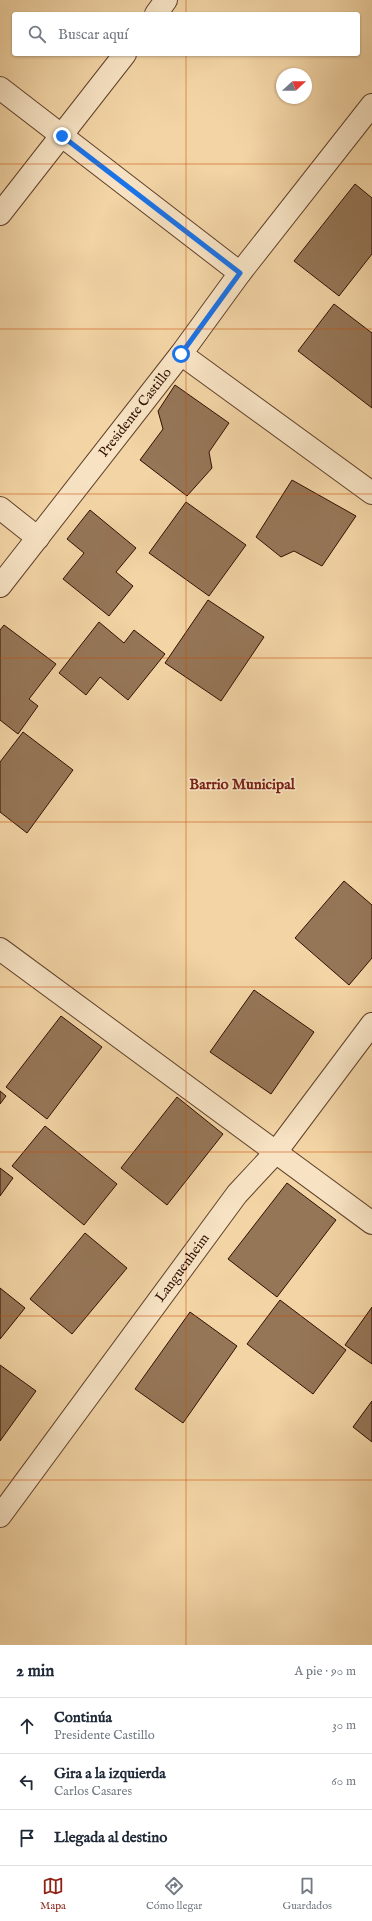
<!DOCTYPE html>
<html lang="es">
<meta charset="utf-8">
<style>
:root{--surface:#fff;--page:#f6f6f7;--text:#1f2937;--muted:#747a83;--line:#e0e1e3;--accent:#8f2418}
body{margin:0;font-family:"IM FELL English",serif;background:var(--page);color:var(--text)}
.compass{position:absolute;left:276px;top:68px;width:36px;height:36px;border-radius:50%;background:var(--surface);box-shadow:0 1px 3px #0004;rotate:69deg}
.stop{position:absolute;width:12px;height:12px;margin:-9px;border:3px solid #1a73e8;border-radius:50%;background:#fff}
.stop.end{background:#1a73e8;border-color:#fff;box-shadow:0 1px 4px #0008}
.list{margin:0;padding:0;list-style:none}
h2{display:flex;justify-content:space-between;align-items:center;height:52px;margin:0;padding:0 16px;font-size:17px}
h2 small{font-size:13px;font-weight:400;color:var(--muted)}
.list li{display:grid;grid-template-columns:26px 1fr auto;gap:12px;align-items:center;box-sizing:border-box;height:56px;padding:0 16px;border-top:1px solid var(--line)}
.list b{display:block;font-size:15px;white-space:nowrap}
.list p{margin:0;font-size:13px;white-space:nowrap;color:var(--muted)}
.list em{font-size:13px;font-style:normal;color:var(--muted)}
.icon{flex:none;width:22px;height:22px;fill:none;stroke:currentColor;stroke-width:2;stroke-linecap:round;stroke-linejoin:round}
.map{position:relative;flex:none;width:372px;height:1645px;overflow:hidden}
.search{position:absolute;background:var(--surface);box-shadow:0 1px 3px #0004;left:12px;right:12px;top:12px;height:44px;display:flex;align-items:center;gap:10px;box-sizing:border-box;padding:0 14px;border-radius:4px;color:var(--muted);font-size:15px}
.sheet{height:220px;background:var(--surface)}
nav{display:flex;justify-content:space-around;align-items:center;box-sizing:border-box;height:56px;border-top:1px solid var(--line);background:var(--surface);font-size:11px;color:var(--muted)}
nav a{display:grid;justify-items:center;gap:2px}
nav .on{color:var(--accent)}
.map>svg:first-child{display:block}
.building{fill:#957657;stroke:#301002}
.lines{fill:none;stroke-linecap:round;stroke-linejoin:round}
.minor-casing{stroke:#60412b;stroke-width:24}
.minor{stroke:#f7e3c4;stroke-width:22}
.route{stroke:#1a73e8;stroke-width:5}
.grid{fill:none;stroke:#cc4e0a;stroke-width:1;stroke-opacity:0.55}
.labels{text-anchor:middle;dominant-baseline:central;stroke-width:3.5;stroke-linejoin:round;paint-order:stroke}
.street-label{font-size:14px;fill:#301002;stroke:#f7e3c4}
.neighbourhood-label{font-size:15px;font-weight:bold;fill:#7a1f14;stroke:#f7e3c4}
</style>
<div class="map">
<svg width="372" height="1645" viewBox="0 0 372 1645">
<rect width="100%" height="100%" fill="#f2d4a5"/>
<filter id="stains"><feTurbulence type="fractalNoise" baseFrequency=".005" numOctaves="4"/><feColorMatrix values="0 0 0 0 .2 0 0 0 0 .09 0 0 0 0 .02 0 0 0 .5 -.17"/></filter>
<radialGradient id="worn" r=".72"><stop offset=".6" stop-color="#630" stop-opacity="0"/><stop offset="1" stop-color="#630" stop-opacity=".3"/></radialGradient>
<path class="building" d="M355,184L372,198V254L339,296L294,261Z
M334,304L372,333V408L298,351Z
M175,385L229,423L209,452L212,468L187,496L140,460L163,429L158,411Z
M292,480L356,516L322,566L294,551L281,557L256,537Z
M186,502L246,545L209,596L149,553Z
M90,510L136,548L116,572L133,586L109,616L63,579L84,553L67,539Z
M208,600L264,637L221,701L165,663Z
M99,622L124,643L134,630L165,654L128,700L100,677L86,695L59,673Z
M4,625L56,664L29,699L38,706L18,734L0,720V630Z
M23,732L73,770L27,833L0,812V762Z
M344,881L372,905V958L349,985L295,938Z
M254,990L314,1032L271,1094L210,1052Z
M61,1016L102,1047L47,1119L6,1087Z
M0,1091L6,1096L0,1104Z
M177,1097L223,1134L167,1205L121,1168Z
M45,1126L117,1184L84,1225L12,1166Z
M0,1168L13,1178L0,1196Z
M287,1183L336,1220L277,1297L228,1259Z
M85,1233L127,1268L72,1334L30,1299Z
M0,1288L25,1308L0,1339Z
M280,1300L346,1350L313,1394L247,1344Z
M372,1307V1364L345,1345Z
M190,1312L237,1346L183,1423L135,1389Z
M0,1365L36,1391L0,1441Z
M372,1401V1442L353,1427Z"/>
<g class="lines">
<defs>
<g id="minor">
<path d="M156,14L166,0"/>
<path d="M0,88L240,273"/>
<path d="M0,214L125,54"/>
<path d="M181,354L372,493"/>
<path d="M0,508L38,538"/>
<path id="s1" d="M0,586L181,354L240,273L372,105"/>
<path d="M0,949L372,1223"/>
<path id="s2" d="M0,1516L237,1194L276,1152L372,1024"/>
</g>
</defs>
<use href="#minor" class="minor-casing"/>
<use href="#minor" class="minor"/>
</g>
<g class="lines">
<path class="route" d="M62,136L240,273L181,354"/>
</g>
<path class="grid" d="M186,0V14M186,54V1645M0,164H372M0,329H372M0,494H372M0,658H372M0,822H372M0,987H372M0,1152H372M0,1316H372M0,1480H372"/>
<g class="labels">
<g class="street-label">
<text stroke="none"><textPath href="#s1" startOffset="220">Presidente Castillo</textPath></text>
<text stroke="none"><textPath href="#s2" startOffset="308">Languenheim</textPath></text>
</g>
<g class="neighbourhood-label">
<text x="242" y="784">Barrio Municipal</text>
</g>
</g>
<rect width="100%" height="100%" filter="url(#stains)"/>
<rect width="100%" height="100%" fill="url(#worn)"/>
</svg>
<svg class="compass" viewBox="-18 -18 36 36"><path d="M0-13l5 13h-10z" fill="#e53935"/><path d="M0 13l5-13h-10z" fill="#747a83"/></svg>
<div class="stop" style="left:181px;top:354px"></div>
<div class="stop end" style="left:62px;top:136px"></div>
<div class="search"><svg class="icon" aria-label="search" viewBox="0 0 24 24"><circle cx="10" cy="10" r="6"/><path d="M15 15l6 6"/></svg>Buscar aquí</div>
</div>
<section class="sheet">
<h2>2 min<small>A pie · 90 m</small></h2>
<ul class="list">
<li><svg class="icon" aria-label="ahead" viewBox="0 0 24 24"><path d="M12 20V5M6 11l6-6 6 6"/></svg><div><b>Continúa</b><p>Presidente Castillo</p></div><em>30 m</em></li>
<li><svg class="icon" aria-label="left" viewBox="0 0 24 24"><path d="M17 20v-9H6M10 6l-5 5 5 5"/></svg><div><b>Gira a la izquierda</b><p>Carlos Casares</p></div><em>60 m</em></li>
<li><svg class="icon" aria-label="arrive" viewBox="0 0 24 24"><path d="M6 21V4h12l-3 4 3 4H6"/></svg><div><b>Llegada al destino</b></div></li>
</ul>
</section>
<nav>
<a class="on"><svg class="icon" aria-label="map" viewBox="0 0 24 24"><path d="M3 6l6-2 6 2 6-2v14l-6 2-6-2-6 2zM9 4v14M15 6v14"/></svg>Mapa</a>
<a><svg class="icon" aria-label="directions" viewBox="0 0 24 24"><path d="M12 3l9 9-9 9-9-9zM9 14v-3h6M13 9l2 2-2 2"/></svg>Cómo llegar</a>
<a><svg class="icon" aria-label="saved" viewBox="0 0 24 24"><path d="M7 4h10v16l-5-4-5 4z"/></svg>Guardados</a>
</nav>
